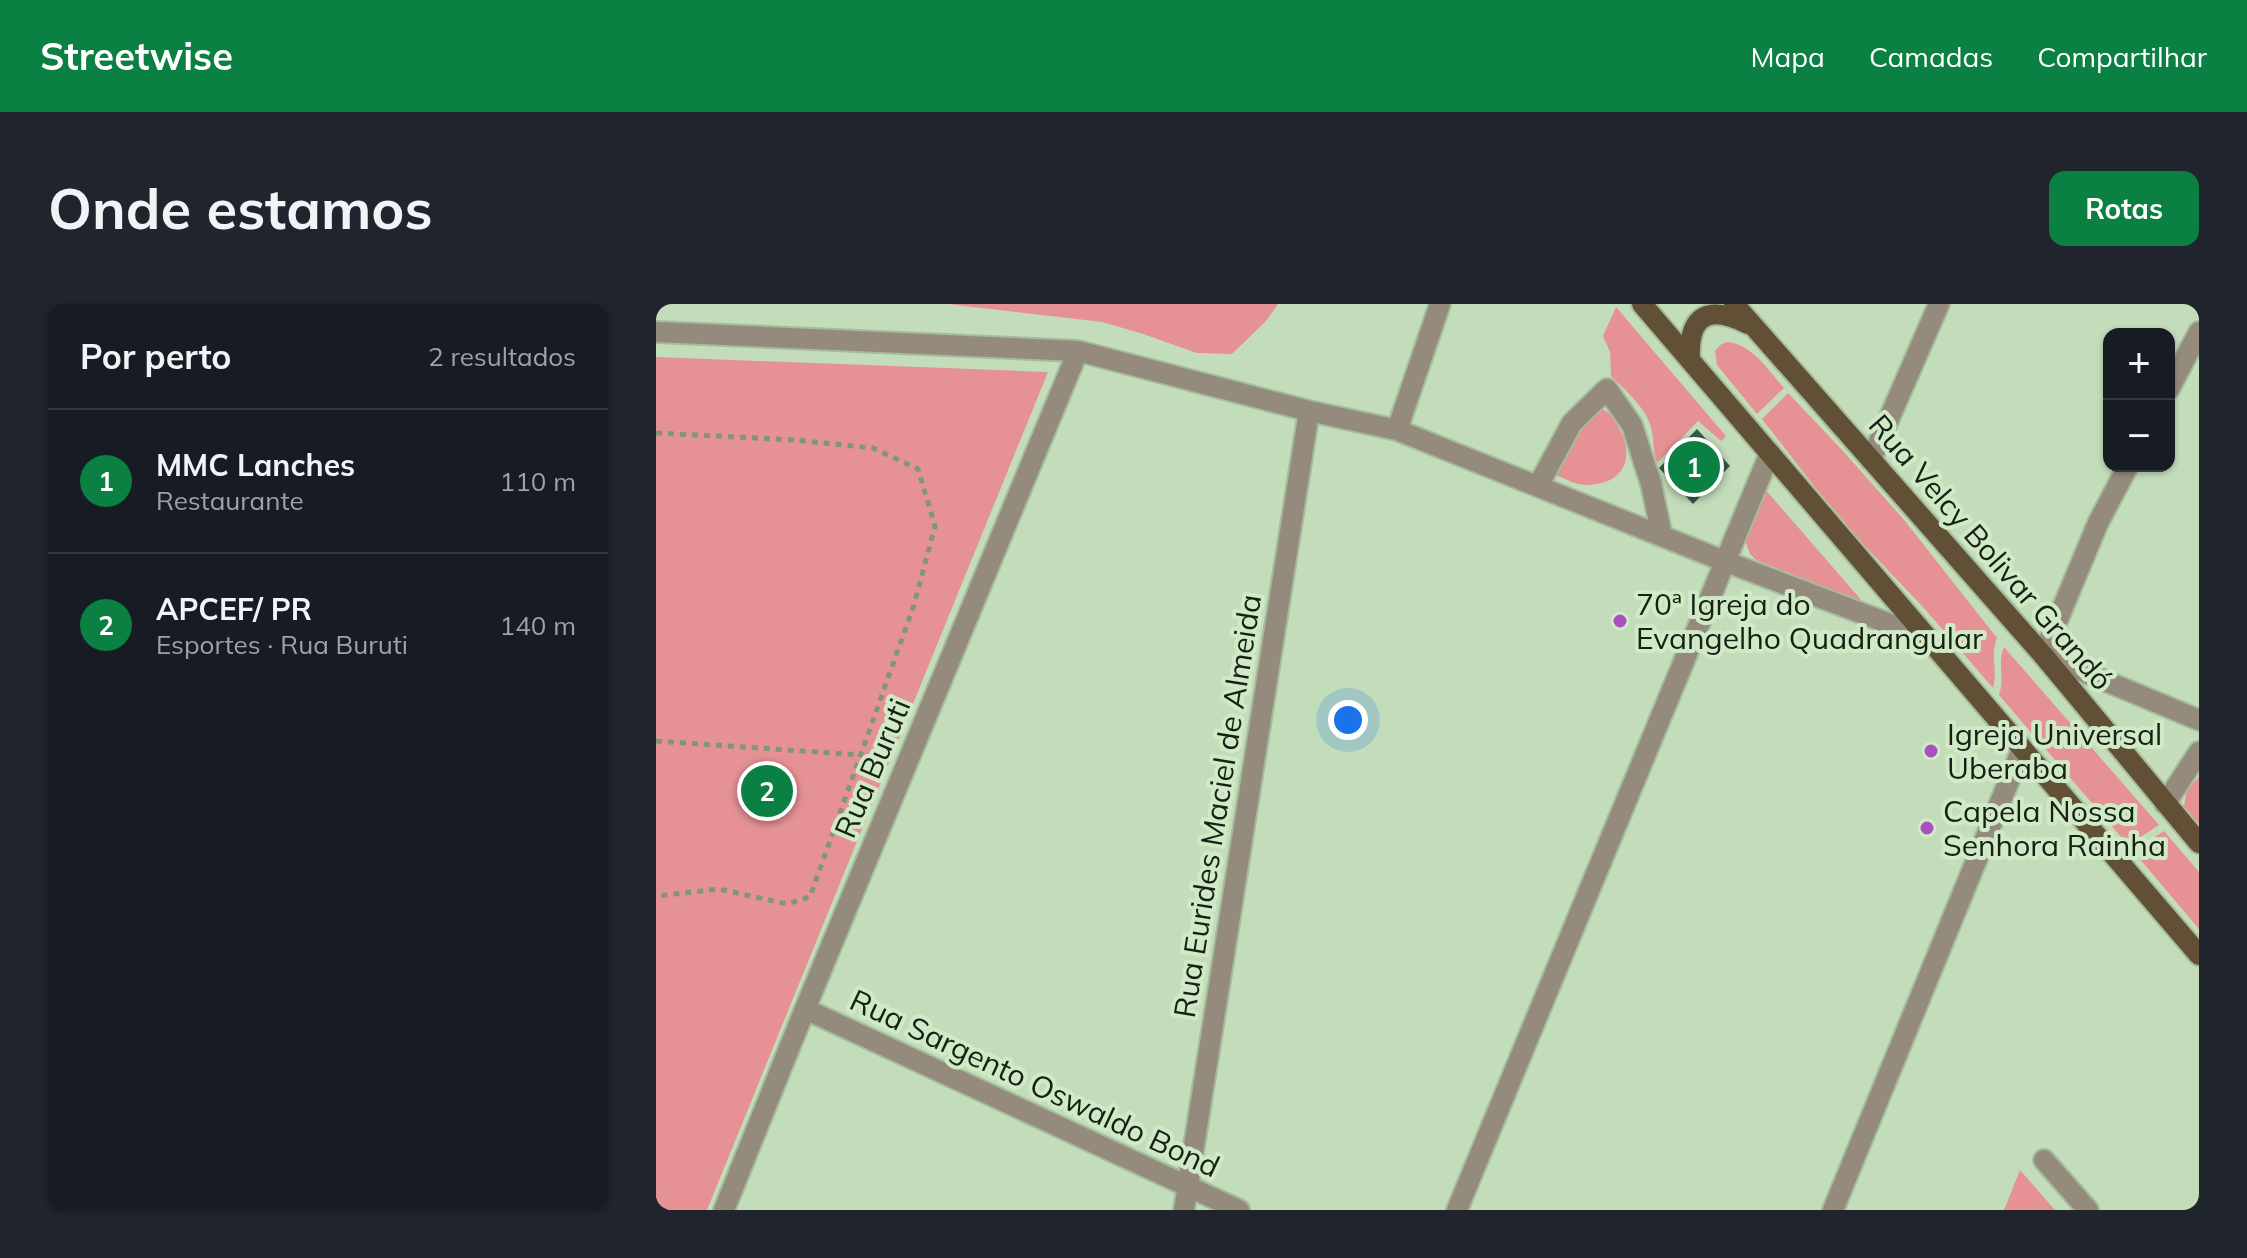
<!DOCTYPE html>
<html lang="pt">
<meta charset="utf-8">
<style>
:root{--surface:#171b24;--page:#20242c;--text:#f1f3f6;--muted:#9ea1a6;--line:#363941;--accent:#0b8043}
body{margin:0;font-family:Mulish,sans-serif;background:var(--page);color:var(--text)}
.controls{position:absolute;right:24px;top:24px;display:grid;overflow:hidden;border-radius:16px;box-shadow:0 2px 6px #0004}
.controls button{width:72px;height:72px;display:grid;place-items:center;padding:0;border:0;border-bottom:2px solid var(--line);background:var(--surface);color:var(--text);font:40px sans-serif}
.you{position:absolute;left:692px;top:416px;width:28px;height:28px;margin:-20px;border:6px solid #fff;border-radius:50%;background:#1a73e8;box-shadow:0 0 0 12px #1a73e833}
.badge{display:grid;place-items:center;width:52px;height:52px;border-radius:50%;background:var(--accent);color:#fff;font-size:26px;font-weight:700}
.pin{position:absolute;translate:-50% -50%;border:4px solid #fff;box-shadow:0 2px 8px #0006}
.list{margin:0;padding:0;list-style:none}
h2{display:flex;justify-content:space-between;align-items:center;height:104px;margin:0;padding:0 32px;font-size:34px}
h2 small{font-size:26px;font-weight:400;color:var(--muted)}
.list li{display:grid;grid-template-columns:52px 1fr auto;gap:24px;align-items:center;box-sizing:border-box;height:144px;padding:0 32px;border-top:2px solid var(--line)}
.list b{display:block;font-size:30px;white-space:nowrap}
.list p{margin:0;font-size:26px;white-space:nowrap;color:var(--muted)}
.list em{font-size:26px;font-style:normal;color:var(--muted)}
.map{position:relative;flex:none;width:1543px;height:906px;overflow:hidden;border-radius:16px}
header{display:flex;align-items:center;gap:48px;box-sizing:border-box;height:112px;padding:0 40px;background:var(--accent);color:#fff}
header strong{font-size:38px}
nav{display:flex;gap:44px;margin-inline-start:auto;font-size:28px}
.intro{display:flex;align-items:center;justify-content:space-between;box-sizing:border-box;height:192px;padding:0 48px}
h1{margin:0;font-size:56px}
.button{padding:20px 36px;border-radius:16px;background:var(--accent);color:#fff;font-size:28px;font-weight:700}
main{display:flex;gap:48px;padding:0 48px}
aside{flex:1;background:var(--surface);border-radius:16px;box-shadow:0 2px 6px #0004}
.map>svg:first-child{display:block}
.green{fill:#e69295}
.building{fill:#385c47}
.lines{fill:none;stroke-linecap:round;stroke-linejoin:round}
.minor-casing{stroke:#a4bb9c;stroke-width:24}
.major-casing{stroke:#a4bb9c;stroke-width:24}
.path{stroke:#81957a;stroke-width:5;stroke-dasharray:6 6;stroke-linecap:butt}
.minor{stroke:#958b7d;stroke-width:20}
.major{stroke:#615036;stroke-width:20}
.poi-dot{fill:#a752c0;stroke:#d0eac7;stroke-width:3}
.labels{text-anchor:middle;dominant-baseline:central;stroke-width:8;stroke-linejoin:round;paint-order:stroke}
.street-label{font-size:30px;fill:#172014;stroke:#d0eac7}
.poi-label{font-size:30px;fill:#172014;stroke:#d0eac7;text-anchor:start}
</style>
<header>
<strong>Streetwise</strong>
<nav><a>Mapa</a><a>Camadas</a><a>Compartilhar</a></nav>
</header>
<div class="intro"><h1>Onde estamos</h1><a class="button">Rotas</a></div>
<main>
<aside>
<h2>Por perto<small>2 resultados</small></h2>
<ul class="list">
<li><span class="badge">1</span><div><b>MMC Lanches</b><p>Restaurante</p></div><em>110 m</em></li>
<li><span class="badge">2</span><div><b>APCEF/ PR</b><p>Esportes · Rua Buruti</p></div><em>140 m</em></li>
</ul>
</aside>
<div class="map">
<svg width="1543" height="906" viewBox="0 0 1543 906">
<rect width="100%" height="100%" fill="#c3ddba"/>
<path class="green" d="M292,0H622L610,17L576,50L541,49L484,29L446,18Z
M960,3L1070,132L1065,137L1042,117L1001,159C997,148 998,139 996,128C993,106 970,87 955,72L954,48L947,32Z
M1071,38C1096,40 1112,66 1128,84L1101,110L1061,61L1059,47L1064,41Z
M0,53L392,68L51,906H0Z
M1132,89L1187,147L1249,217L1341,334C1334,351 1342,367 1337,384L1267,303L1207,240L1158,182L1106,115Z
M943,103C954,108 959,115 964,126C980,157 965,181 930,181C918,181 904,172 893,168L911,135Z
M1108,184L1207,298L1100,256L1094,250L1088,234Z
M1348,343L1503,521L1472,541L1343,391C1349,374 1341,359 1348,343Z
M1543,473V520L1528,502L1531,486Z
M1508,527L1543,568V625L1477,547Z
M1364,866L1399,906H1348Z"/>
<path class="building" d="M1041,125L1074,162L1037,200L1003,164Z"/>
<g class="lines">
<defs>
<path id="minor" d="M0,28L422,47L653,107L741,126L1068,257L1271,334
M1513,85L1543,28
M741,126L784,0
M1215,156L1283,0
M1472,162L1442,219L1387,351L1543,416
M882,182L916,119L951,85L976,121L995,180L1006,232
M1509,500L1543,448
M149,705L583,906
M1388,856L1432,906
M68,906L149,705L422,47
M528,906L653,107
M801,906L1114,149
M1177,906L1366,445"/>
<path id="major" d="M986,0L1543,651
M1078,0L1387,351L1543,539
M1034,56C1032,11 1052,0 1092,20"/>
</defs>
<use href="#minor" class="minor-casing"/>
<use href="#major" class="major-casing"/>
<path class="path" d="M0,129L138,136L217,144L262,165L279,222L258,301L154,593L131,600L63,585L0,592
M0,437L205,451"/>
<use href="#minor" class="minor"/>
<use href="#major" class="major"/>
</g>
<g class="poi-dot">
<circle cx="964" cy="317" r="8"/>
<circle cx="1275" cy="447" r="8"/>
<circle cx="1271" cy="524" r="8"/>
</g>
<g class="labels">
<g class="street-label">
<text transform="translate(1335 248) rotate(49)">Rua Velcy Bolivar Grandó</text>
<text transform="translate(216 464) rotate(-67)">Rua Buruti</text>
<text transform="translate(561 502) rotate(-81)">Rua Eurides Maciel de Almeida</text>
<text transform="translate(379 779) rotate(25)">Rua Sargento Oswaldo Bond</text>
</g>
<g class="poi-label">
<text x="980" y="300">70ª Igreja do<tspan x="980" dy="34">Evangelho Quadrangular</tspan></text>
<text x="1291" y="430">Igreja Universal<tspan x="1291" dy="34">Uberaba</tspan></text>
<text x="1287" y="507">Capela Nossa<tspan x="1287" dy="34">Senhora Rainha</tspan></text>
</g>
</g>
</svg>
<div class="controls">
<button>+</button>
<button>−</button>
</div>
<div class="you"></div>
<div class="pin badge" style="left:1038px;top:163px">1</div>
<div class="pin badge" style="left:111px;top:487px">2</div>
</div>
</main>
